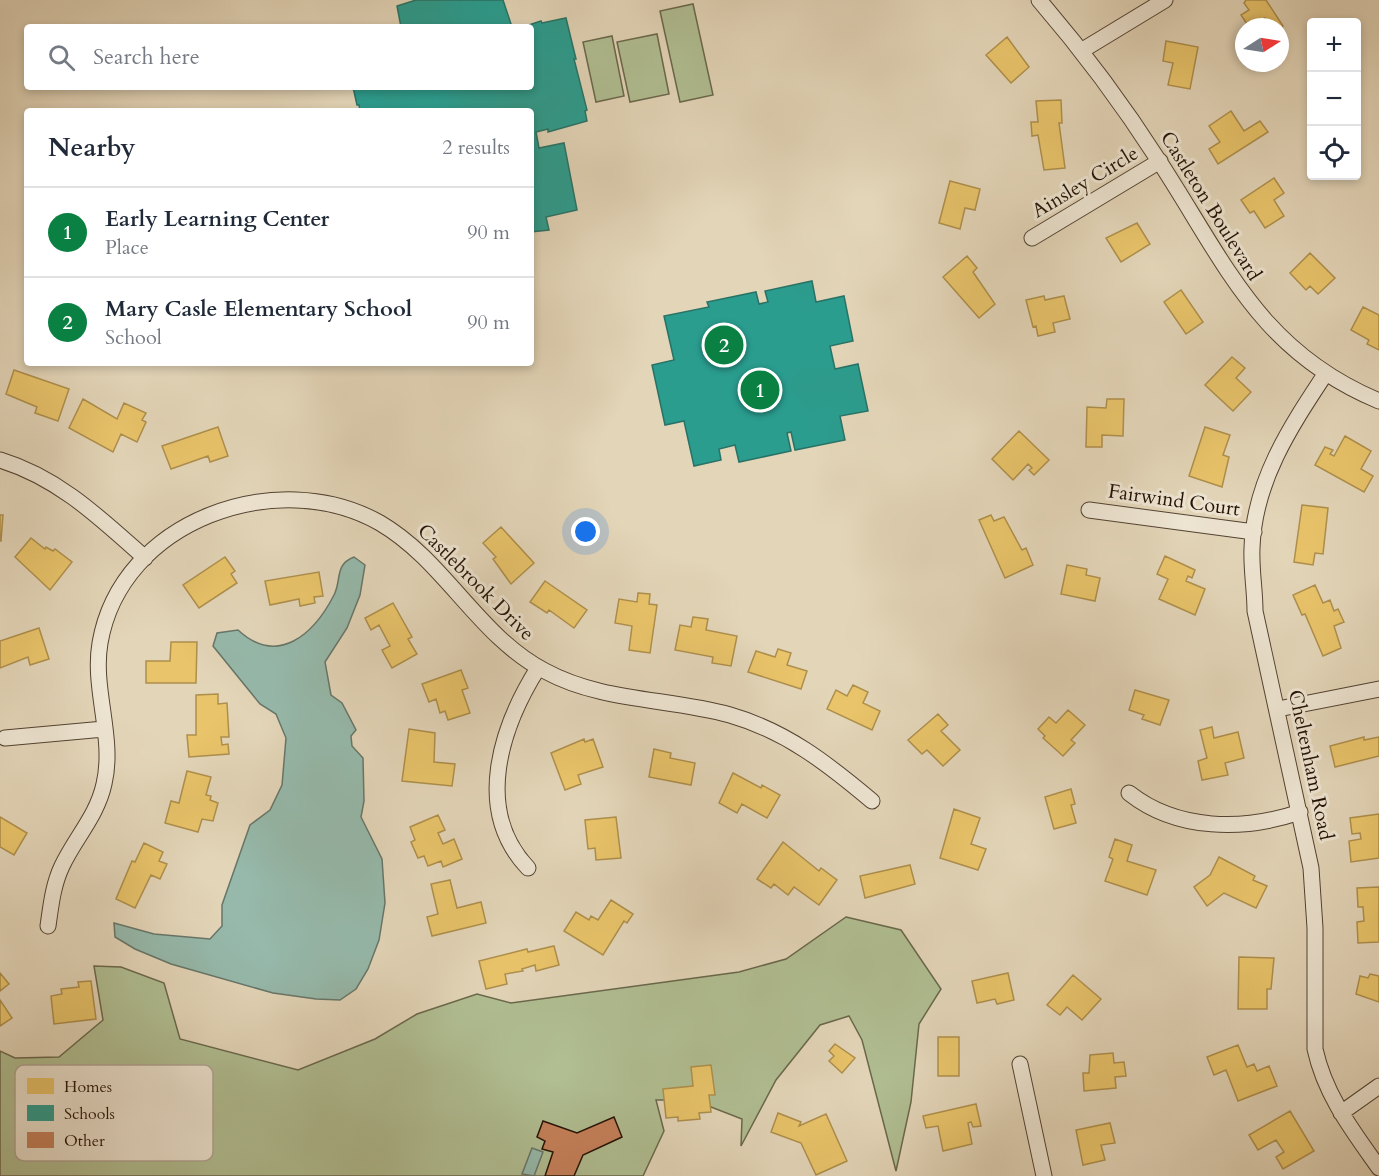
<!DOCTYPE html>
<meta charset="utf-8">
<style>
:root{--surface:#fff;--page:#f6f6f7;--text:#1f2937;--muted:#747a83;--line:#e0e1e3;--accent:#0b8043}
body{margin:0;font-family:Cardo,serif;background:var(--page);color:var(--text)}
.controls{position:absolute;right:18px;top:18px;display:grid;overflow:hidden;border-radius:6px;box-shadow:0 3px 9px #0003}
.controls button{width:54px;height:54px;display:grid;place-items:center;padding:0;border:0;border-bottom:2px solid var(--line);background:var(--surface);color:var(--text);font:30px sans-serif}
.compass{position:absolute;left:1235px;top:18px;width:54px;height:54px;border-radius:50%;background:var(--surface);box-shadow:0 3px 9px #0003;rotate:78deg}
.you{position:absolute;left:586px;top:532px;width:21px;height:21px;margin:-15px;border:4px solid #fff;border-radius:50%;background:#1a73e8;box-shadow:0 0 0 9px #1a73e833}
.badge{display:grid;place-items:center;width:39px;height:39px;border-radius:50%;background:var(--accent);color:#fff;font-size:20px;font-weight:700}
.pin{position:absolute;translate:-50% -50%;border:3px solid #fff;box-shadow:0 2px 6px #0006}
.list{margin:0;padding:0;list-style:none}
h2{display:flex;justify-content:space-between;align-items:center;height:78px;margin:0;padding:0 24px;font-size:26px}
h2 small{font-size:20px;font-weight:400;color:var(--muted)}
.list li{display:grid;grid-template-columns:39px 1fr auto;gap:18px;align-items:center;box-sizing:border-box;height:90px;padding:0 24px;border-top:2px solid var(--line)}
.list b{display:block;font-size:22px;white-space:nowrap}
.list p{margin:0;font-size:20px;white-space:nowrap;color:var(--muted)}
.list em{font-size:20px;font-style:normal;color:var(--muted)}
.icon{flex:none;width:33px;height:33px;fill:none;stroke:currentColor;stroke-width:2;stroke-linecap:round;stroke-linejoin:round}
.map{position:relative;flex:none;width:1379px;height:1176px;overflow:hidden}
.search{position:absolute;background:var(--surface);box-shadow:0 3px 9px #0003;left:24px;top:24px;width:510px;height:66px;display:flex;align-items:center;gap:15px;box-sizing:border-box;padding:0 21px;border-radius:6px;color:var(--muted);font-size:22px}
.panel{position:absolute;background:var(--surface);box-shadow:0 3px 9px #0003;left:24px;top:108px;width:510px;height:258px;border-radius:6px}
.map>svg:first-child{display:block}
.green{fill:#b0be92;stroke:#6a684c;stroke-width:1.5}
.water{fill:#96b9ab;stroke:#687669;stroke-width:1.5}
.homes{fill:#e9c46a;stroke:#ae8f4c;stroke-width:1.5}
.schools{fill:#2a9d8f;stroke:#287366;stroke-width:1.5}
.building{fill:#c6815b;stroke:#231205;stroke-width:1.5}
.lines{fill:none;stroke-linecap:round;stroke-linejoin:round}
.minor-casing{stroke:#534332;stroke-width:17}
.minor{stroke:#ede4d1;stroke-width:15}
.labels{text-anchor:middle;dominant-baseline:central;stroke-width:6;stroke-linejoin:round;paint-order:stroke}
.street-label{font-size:20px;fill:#231205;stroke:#ede4d1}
.key{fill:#ede4d1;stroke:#b0a594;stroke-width:1.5}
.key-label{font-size:16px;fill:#231205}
</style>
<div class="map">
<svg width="1379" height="1176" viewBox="0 0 1379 1176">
<rect width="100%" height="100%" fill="#e3d5b8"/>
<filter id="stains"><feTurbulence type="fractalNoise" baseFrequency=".00333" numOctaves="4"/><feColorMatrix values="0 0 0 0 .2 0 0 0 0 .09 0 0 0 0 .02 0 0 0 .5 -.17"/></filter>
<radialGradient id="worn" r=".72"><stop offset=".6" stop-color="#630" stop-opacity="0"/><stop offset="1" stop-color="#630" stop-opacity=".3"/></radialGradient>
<path class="green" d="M693,4L713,95L680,102L660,11Z
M657,34L669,94L630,102L617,42Z
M612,36L624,96L596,102L583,42Z
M846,917L901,930L941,989L919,1024L911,1102L896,1171L862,1040L849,1016L820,1025L776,1080L741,1146L742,1119L693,1100H656L664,1131L643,1176H0V1051L15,1058L59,1057L103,1020L94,966L121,967L164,983L180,1039L298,1070L375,1039L417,1014L477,994L511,1003L739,972L786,959Z"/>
<path class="water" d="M354,557L365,565L360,595L347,628L325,662L331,695L342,703L356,730L351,736L352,746L363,758L364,801L361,817L382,859L385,903L379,940L368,969L356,989L340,1000L316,999L273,993L171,964L135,949L115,937L114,923L154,934L210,939L222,926V905L250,825L270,810L282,785L286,738L276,714L260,704L213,646L217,633L238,630C278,667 314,634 334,595C342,579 334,565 354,557Z
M532,1148L543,1152L534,1176L522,1174Z"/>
<path class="homes" d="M1266,0L1283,26L1280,28L1271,27L1265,18L1249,27L1241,15L1249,10L1244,3L1246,0Z
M1007,37L1029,67L1011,83L986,55Z
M1166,41L1198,47L1190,89L1168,85L1173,63L1163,61Z
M1061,100L1062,123H1059L1065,168L1044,170L1038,135L1032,136L1031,122H1038L1036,101Z
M1231,111L1244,131L1260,121L1268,132L1218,164L1209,149L1220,142L1209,126Z
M1274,178L1284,193L1274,200L1284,216L1265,228L1254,211L1250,213L1241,200Z
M950,181L980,189L975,210L965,208L960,229L939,223Z
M1137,223L1150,244L1121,262L1106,238Z
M1310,253L1335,278L1318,294L1310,286L1306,290L1290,273Z
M967,256L977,268L973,272L995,304L979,318L943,277Z
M1181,290L1203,322L1186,334L1164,302Z
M1044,296L1045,300L1064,296L1070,319L1053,323L1055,332L1038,336L1036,326L1033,327L1026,300Z
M1363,307L1379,315V350L1367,344L1369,340L1351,330Z
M1232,357L1245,368L1236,378L1251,392L1233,411L1205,385Z
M14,370L69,389L58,421L35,413L37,407L6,394Z
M83,399L117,419L124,403L146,413L142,420L146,422L137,442L121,434L113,452L69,428Z
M1107,399H1124L1123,436L1102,435V447H1086L1087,407L1106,408Z
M218,427L228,456L210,462L208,456L171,469L162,446Z
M1205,427L1230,435L1223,455L1229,457L1222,487L1189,476Z
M1019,431L1049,460L1034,475L1029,470L1032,468L1028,464L1013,480L992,459Z
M1345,436L1371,451L1361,469L1373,476L1364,492L1315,465L1325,447L1333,450L1330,454L1334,456Z
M1302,505L1328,508L1323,554L1315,553L1313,565L1294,562Z
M0,515H3L1,541H0Z
M991,515L994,521L1004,517L1022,550L1026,548L1033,565L1005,578L979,520Z
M501,527L534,563L511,584L493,559L496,557L483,543Z
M31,538L45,549L46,547L53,551L55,549L72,562L50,590L15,557Z
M1165,556L1195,570L1192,578L1188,576L1186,581L1205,589L1195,615L1159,599L1168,579L1157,574Z
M225,557L235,571L231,574L237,583L199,608L183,585Z
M1067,565L1087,569L1086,575L1100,578L1095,601L1061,594Z
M319,572L323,596L314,597L315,603L300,606L299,599L270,605L265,581Z
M545,581L587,610L574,628L549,610L547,613L530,602Z
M1315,585L1323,603L1330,600L1334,611L1338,609L1344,622L1334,626L1341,648L1323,656L1305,614L1302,615L1293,595Z
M638,593L650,594L649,604L657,605L650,653L629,650L632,626L615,623L619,599L637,602Z
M393,603L412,637L408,639L417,654L392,668L382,650L390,646L379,625L371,630L365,618Z
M693,617L708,619L706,630L737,636L731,666L712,663L713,657L675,650L680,625L691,627Z
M39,628L49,659L30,665L28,657L0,668V641Z
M171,642H197L196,683H146V661H170Z
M778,649L791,653L787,665L807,671L801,689L748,672L756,651L775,657Z
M461,670L468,688L462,690L470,713L448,720L445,711L440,713L436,699L429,702L422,684Z
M853,685L868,692L863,703L880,711L872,730L827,709L836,690L847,696Z
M1135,690L1169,700L1160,725L1142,719L1144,715L1129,710Z
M218,694V704L227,703L229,737H221L222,745L228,744L229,754L189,757L187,735H196V695Z
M1068,710L1085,725L1071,740L1075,743L1063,756L1043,738L1045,736L1038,729L1049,717L1056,723Z
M938,714L948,725L941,731L960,750L943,766L927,750L922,754L908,740Z
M1212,727L1214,738L1238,732L1244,758L1225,763L1228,775L1202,780L1198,761L1207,758L1200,730Z
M409,729L435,733L434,762L455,764L452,786L402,781Z
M1364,737V740L1379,737V756L1335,767L1330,746Z
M584,739L585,742L593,739L603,767L578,775L581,784L565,790L551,753Z
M654,749L671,753L670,758L695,763L691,785L649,777Z
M187,771L211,777L206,795L211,796L210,800L218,803L213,821L202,819L198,832L165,823L171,801L179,803Z
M733,773L761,788L762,785L780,795L767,818L742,804L737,813L719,803Z
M1071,789L1075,804L1071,805L1076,823L1054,829L1045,797Z
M954,809L980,818L971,844L986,849L978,870L940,858Z
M1379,814V858L1351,862L1349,841L1361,839L1360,833L1352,834L1350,818Z
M438,815L445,830L438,833L443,844L454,839L462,859L443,867L441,861L428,866L424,856L418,858L411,842L415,840L410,827Z
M0,817L27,833L14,855L0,847Z
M616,817L621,858L596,860L595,848L588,849L585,820Z
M1115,839L1132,845L1127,861L1156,870L1147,895L1105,881L1113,859L1109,857Z
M783,842L819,871L821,868L837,880L819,905L794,887L788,895L774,884L771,888L757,879Z
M144,843L163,852L159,861L167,864L160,879L151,875L135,908L116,899L132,861L135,862Z
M1219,857L1255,876L1253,880L1267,886L1256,908L1224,893L1207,906L1194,887L1210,875Z
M910,865L915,884L865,898L860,876Z
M450,880L457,908L481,902L486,923L432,936L427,917L438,914L431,884Z
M1379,887V942L1358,943L1357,922L1364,921L1363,907H1358L1357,888Z
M611,900L633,914L627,923L624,921L603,955L564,931L576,912L589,920L591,916L598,920Z
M554,946L559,965L536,971L535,965L522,969L523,971L505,974L507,984L486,989L479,961L527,949L528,952Z
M1239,957L1274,958L1271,989H1267V1009H1238Z
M0,973L9,984L0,991Z
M1008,973L1014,1000L997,1004L995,999L977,1003L972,981Z
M1370,974L1379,976V1002L1356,994L1360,976L1368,978Z
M1073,975L1101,999L1082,1020L1067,1007L1060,1015L1047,1005Z
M91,981L96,1019L54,1024L51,996L62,994L61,989L79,987L78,982Z
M0,1000L12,1018L0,1026Z
M938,1037H959V1076H938Z
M835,1044L855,1058L842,1073L829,1061L834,1056L829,1051Z
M1238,1045L1247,1067L1254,1064L1257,1071L1269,1066L1277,1086L1238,1101L1226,1070L1214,1075L1207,1057Z
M1113,1053L1114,1063L1124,1062L1126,1076L1115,1077L1116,1088L1084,1091L1083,1073H1089L1090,1055Z
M711,1065L715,1095H709L711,1112L699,1113L700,1119L678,1121V1117L666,1118L663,1089L693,1086L691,1067Z
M976,1104L981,1126L973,1127L971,1122L968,1123L972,1144L943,1151L938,1126L926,1128L923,1116Z
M1290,1111L1314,1151L1283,1169L1276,1157L1284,1152L1276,1140L1258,1150L1249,1135Z
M778,1113L801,1122L799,1126L826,1114L847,1161L816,1175L801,1143L771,1132Z
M1110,1123L1115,1143L1101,1145L1105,1160L1083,1165L1076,1130Z"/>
<path class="schools" d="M416,0H503L511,24L509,27H401L397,6Z
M566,18L576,59H574L587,110L585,111L587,121L548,132V129L536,132L539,148L564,143L577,210L546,217L549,230L531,232V111H360L359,105H357L353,87H531V27H523L541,21L542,23Z
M812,281L816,302L844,296L853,341L830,346L835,369L858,364L868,411L840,416L845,440L795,450L791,432L787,433L791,451L739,462L735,445L719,449L721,460L694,466L684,421L665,425L652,365L674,360L664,316L709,307L707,302L756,292L759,304L768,302L765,291Z"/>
<path class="building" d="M614,1117L622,1137L583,1155L574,1176H545L553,1152L542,1149L545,1141L537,1137L543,1121L577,1133Z"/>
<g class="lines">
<defs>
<path id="minor" d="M1039,0C1083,51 1123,105 1159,161C1225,262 1259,351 1379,401
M1081,51L1165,0
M1032,238L1160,161
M1326,373C1291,426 1254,481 1252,548C1251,569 1255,590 1255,611L1311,868L1315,928V1049C1325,1095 1352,1130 1379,1168
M0,460C59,478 100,518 145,558
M1089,510L1254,532
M1278,709L1379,689
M5,738L104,729
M1129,793C1177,831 1244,831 1300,812
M528,868C473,810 501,727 538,668
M48,926C51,905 53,885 62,866C75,838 97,816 104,784C115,738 92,689 100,643C121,520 278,465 380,523C445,561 478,636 545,671C602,702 669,698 730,715C786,731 828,764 872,801
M1020,1064L1044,1176
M1341,1113L1379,1086"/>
</defs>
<use href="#minor" class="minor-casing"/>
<use href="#minor" class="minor"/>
</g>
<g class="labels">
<g class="street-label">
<text transform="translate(1085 182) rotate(-31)">Ainsley Circle</text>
<text transform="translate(1211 206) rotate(58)">Castleton Boulevard</text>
<text transform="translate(1174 500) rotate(8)">Fairwind Court</text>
<text transform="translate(476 582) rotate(45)">Castlebrook Drive</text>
<text transform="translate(1311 765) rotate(78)">Cheltenham Road</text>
</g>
</g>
<rect x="15" y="1065" width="198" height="96" rx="9" class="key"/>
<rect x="27" y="1078" width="27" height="16" fill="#e9c46a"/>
<rect x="27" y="1105" width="27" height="16" fill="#2a9d8f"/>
<rect x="27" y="1132" width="27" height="16" fill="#c6815b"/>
<g class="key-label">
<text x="64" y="1092">Homes</text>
<text x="64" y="1119">Schools</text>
<text x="64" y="1146">Other</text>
</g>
<rect width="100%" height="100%" filter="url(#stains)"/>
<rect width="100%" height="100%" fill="url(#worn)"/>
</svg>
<div class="controls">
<button>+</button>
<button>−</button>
<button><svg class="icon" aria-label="locate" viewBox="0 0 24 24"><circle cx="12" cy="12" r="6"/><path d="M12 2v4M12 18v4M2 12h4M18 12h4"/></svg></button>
</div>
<svg class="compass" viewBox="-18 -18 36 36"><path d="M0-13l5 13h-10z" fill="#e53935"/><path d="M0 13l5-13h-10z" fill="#747a83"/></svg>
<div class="you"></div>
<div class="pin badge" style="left:760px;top:390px">1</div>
<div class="pin badge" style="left:724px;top:345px">2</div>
<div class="search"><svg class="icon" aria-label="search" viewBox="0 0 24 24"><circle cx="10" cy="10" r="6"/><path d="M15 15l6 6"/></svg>Search here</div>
<section class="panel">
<h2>Nearby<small>2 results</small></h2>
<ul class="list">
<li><span class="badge">1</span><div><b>Early Learning Center</b><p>Place</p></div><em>90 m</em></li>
<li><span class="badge">2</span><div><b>Mary Casle Elementary School</b><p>School</p></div><em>90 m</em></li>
</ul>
</section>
</div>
